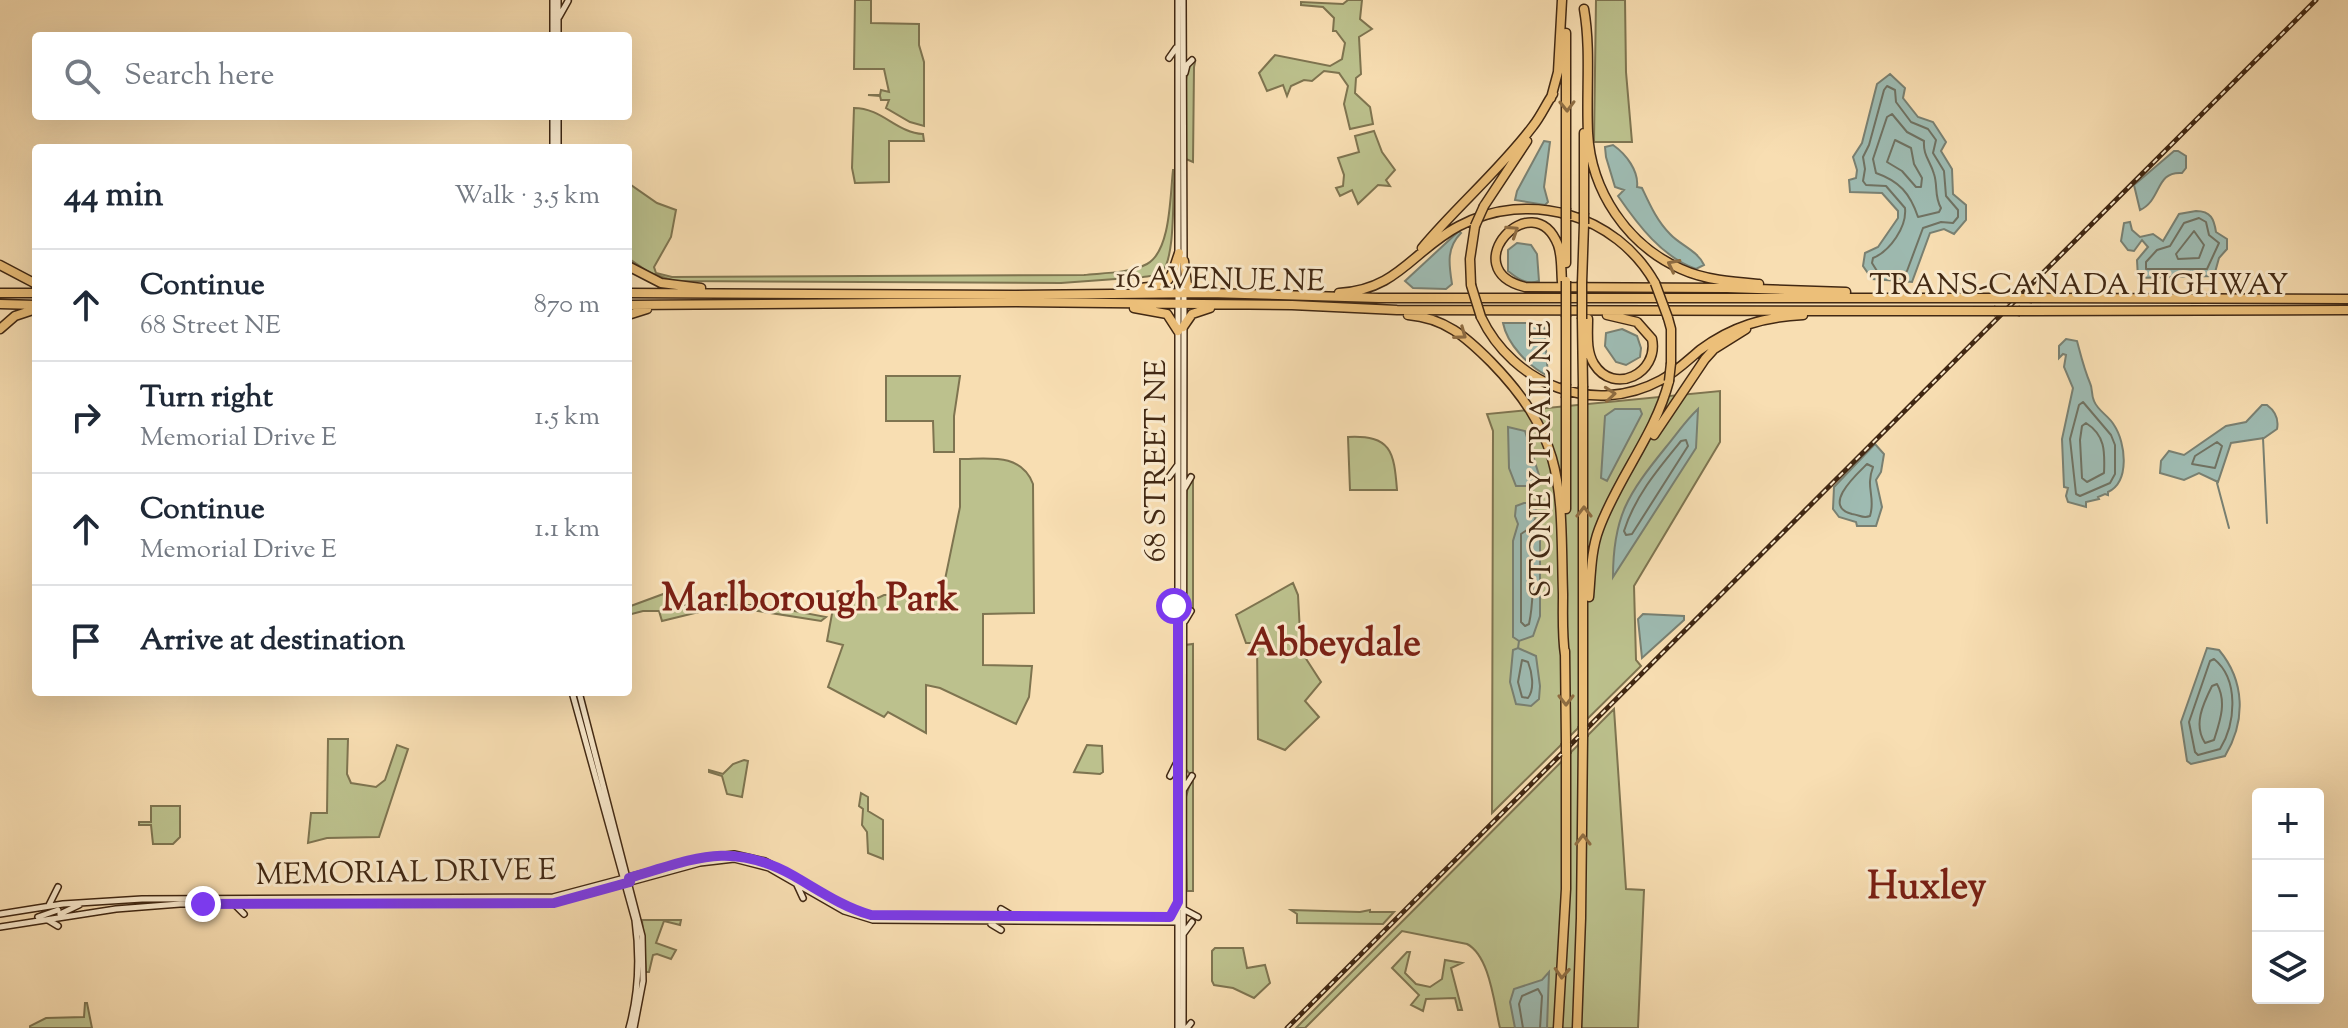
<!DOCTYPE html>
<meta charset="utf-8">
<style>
:root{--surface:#fff;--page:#f2f2f3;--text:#1f2937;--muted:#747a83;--line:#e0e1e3}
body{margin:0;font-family:"Sorts Mill Goudy",serif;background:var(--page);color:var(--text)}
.controls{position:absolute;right:24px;bottom:24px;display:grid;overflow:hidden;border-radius:8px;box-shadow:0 8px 32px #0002}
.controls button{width:72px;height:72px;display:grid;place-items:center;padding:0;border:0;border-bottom:2px solid var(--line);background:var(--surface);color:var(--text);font:40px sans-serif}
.stop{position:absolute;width:24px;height:24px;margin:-18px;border:6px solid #7c3aed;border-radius:50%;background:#fff}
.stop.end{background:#7c3aed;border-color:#fff;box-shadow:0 2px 8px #0008}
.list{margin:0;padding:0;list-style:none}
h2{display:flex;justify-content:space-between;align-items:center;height:104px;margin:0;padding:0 32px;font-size:34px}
h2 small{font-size:26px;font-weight:400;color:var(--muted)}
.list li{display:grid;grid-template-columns:52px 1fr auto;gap:24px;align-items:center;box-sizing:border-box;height:112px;padding:0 32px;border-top:2px solid var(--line)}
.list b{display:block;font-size:30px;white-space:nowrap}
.list p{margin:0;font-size:26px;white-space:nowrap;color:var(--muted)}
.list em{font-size:26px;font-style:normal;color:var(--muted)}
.icon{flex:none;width:44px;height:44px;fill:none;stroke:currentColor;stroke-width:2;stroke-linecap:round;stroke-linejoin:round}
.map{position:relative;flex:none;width:2348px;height:1028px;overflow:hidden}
.search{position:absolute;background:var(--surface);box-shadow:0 8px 32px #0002;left:32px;top:32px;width:600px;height:88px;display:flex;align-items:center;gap:20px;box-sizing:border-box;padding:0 28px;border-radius:8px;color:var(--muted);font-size:30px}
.panel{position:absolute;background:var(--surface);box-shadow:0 8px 32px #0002;left:32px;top:144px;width:600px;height:552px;border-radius:8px}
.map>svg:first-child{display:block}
.green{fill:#bcc18d;stroke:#7e7450;stroke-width:2}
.water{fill:#9ebbb2;stroke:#798072;stroke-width:2}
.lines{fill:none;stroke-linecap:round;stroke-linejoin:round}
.shore{stroke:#707262;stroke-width:2}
.stream{stroke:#798072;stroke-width:2}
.secondary-casing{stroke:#412813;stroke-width:8}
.highway-casing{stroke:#412813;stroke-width:11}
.secondary{stroke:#faeacd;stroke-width:5}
.highway{stroke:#ecbf79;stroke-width:8}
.rail-casing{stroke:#412813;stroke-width:5}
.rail{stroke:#faeacd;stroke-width:2;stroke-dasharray:6;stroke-linecap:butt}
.highway-bridge-casing{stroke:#412813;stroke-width:11;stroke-linecap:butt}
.highway-bridge{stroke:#ecbf79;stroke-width:8}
.oneway{stroke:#8e6c41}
.route{stroke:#7c3aed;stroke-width:10}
.labels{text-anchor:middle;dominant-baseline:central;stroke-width:6;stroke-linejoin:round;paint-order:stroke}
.street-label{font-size:30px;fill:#412813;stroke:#faeacd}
.district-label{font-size:38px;font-weight:bold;fill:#7a1f14;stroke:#faeacd}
</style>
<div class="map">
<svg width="2348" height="1028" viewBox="0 0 2348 1028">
<rect width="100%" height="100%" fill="#f8deb2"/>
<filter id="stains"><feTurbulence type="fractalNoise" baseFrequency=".0025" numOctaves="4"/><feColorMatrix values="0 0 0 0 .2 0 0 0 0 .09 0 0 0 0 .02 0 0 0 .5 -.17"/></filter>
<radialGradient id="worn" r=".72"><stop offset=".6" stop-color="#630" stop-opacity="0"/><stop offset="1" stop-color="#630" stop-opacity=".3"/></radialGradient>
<path class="green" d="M855,0H871V23L919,24V45L924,62V126L910,122L886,108L889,100H881L880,96L868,95H880L881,90L889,92L884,69H854Z
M1348,0H1362L1360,19L1372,29L1359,37L1361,74L1356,78L1355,93L1370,107L1373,124L1350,129L1344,104L1348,86L1339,73L1324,71L1312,81L1304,80L1291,86L1287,96L1283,85L1267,91L1259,73L1275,55L1330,66L1342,59L1345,43L1336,31H1333L1334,18L1323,7L1301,5V2L1343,4Z
M1596,0H1625L1626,72L1632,142H1594Z
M1195,62L1194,67L1193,162L1186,159L1185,88L1188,66Z
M854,108C882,108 897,133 923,134L924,141H889V182L855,183L852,168Z
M1374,131L1382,152L1395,170L1386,180L1390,186L1378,185L1358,204L1352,190L1340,196L1336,188L1343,186L1344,175L1338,158L1359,152L1355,136Z
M1173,170H1175C1172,192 1176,257 1162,272C1157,276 1149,276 1143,277L1061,283L675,281L650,273L628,258V183L657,203L676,210L671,237L654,267L656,273L672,277L1084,275C1103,273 1130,273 1147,264C1171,251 1170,195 1173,170Z
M886,376H960L954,416V452H934L933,421H886Z
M1720,391V442L1634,586L1636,660L1641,666L1492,813L1493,431L1487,414Z
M1348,437C1391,435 1394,451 1397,490H1350Z
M960,459C987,459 1021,452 1033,484L1034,613L983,614V665L1032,666L1029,697L1016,724L940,688L926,685V733L888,712L884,717L828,687L843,645L827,641L836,592L838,591L878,598L884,595L942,594L960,507Z
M1193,480V609L1186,606V503L1187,486Z
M1293,583L1298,595L1301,651L1321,682L1305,701L1319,717L1285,750L1258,739L1257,643H1246L1236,615Z
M666,593L667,605H763L826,617L821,621L758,611H703L662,621L659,611H643L628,615V607Z
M1193,644V773H1189L1185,768V645Z
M1614,709L1626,889L1644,890L1638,1028H1500C1494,1004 1490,956 1467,944L1402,931L1305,1028H1296Z
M328,739H348L347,774L351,783L376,787L385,780L397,745L408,749L379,837L327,838L308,843L311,813H327Z
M1087,745L1102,746L1103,772L1100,774L1074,772Z
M744,760L748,761L742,797L727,794L722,776L709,772V770L723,774L733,764Z
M1191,780L1193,781V891H1187L1185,800Z
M861,793L868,797V811L883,820V859L868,853L867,832L862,825L863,809L859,806Z
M151,806H180V837L173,844H153L151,825H139V822H151Z
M1291,910L1360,912L1370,910V912H1394L1383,924L1297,923V914Z
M642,920H681L680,925L664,921L656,943L676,950L671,959L657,954L653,955L649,972H646Z
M1215,948H1243L1247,968L1265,965L1270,983L1254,998L1233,988L1214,985L1212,981V951Z
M1407,952H1410L1405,973L1416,984L1430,987L1442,979L1445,960L1462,963L1451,968L1462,1010H1458L1455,998L1426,999L1423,1011L1411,1005L1419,995L1392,968Z
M85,1003H87L92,1028H30V1026L46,1018L84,1017Z"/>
<path class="water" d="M1890,74L1905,88L1903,98L1918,117L1933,122L1946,142L1941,151L1952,169L1953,194L1966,205V220L1954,234L1944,229L1930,233L1912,282L1872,279L1863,266L1865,253L1878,247L1898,218V211L1882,193L1850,192L1849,180L1856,178L1857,170L1853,157L1862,143L1877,84Z
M1544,141L1550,142L1544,187L1548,202L1545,205L1515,200L1517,191Z
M1613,145C1626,154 1639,171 1637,187L1642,188C1650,205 1657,221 1670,234C1680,245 1698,251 1704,265L1696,269C1662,257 1638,225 1618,196L1624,190L1615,187L1606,157L1605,147Z
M2174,151H2178L2186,156V168L2182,173C2155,171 2162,200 2140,210L2134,185Z
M2196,211C2211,211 2214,219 2216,232L2227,239V249L2219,258L2214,276L2138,278L2137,260L2148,247L2142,240L2134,251L2128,250L2121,241L2124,223L2130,222L2132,230L2140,237L2153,234L2163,241L2179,214Z
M1459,231L1461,233C1446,248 1449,265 1452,284L1446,289L1413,288L1405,281Z
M1517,243L1531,245L1537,254L1539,281C1526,285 1518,279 1508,271V250Z
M1503,323H1544L1548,376C1529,367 1507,344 1503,323Z
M1622,329L1637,336L1641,348L1640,357L1626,365L1616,362L1605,346L1606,333Z
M2066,339L2077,341C2081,356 2084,369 2090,383C2093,389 2091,395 2094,401C2098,411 2109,416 2114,425C2126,443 2130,482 2108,492V495L2105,494L2098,497L2099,499L2086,502V507L2068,502L2066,496L2068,488L2064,487L2062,439L2073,388L2064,367L2066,355L2063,354L2059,358V346Z
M2262,405H2267C2275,411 2279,419 2277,429L2264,438L2231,443L2218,482L2199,473L2184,480L2160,473L2161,461L2169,451L2184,455L2226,426L2246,422Z
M1615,409H1640L1642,414L1607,481L1601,478L1605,416Z
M1698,409L1696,448L1613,577C1613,516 1628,494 1666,447C1676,435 1686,420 1698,409Z
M1508,427L1525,431L1539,475L1528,486H1516L1509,468Z
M1875,444L1884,454L1881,472L1876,480L1882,507L1876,526H1857L1856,522L1839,517L1833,509L1834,487Z
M1524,503H1531L1537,511L1534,523L1540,533V616L1533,636L1519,641L1513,637V541L1518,524L1515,516L1516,506Z
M1643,614L1684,616V620L1642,658L1638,619Z
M1518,648L1536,656L1540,686L1539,699L1531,706L1516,704L1510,682L1513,650Z
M2207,648L2219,650C2245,681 2246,721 2225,756L2191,764L2187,761L2181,722Z
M1549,972L1547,1028H1515L1510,1002L1514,989L1542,980Z"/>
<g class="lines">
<path class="shore" d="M1887,86L1895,90L1896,102L1911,122L1928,129L1936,140L1933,153L1944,171L1946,196L1958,210V217L1953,223L1941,222L1923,228L1907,271L1904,274L1877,271L1872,263L1873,258C1890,251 1907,227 1905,208L1886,186L1866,185L1863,181L1865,169L1863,157L1869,145L1884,90Z
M1892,114L1907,132L1924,141C1923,156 1930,160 1934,174C1938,186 1934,196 1941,208L1939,212L1918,217C1910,193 1899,181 1876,173L1873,159L1887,117Z
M1895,140L1911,148L1914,164L1922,178L1921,187H1916L1902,171L1887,162Z
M2199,218L2206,222L2209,235L2219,243L2207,269H2146V262L2157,250L2170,246L2184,223Z
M2194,231L2204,245L2199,258L2178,259L2176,254Z
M2083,402L2111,435L2115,445V474L2110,483L2080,496L2076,494L2070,439L2079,405Z
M2086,423C2105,435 2105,451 2104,473L2087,482L2082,478L2080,440L2082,426Z
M1686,440L1688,446L1632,534L1626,535L1624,531C1635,496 1658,469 1681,441Z
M2217,442L2222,446L2215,468L2192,464L2195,456Z
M1867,464L1873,467C1865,488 1876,497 1870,516C1863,519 1860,515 1852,514C1821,506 1857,474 1867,464Z
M1527,530L1532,535C1532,564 1535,596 1529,624L1525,626L1521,622V534Z
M2214,659C2239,679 2236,723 2220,749L2198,755L2195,752L2189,722L2210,661Z
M1522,660L1528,662C1532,672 1535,689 1528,698L1522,697L1518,682Z
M2217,684C2227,702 2220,721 2214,740L2205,743C2193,725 2203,704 2212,686Z
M1523,1028L1519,1004L1522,996L1538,989L1542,996L1540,1028"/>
<path class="stream" d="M2263,438L2267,523
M2217,483L2229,528
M1518,648L1519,641"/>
<defs>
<path id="secondary" d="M553,0V36
M558,0V36
M1183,0L1184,263
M559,17L568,1
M1169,58L1176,48
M1185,73L1187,65L1192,60
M553,116V148
M558,116V148
M1169,477L1177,466
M1184,489L1191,477
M1169,611L1178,597
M1185,621L1191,611
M572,692L635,920C640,957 639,992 629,1028
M579,692L642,936L643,981L634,1028
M1170,776L1176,764
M1184,789L1192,776
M797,885L803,898
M234,904L244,914
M49,905L58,887
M1001,909L1011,915
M1183,909L1198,917
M0,914L63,904L142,899L553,897L700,858L734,854L765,861L848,907L871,915L1178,917
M60,914L79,905
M38,917L58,910
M48,920L58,926
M991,924L1001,930
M0,927L116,909L180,904L554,903L700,863L734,859L769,868L844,911L873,920L1178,922
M1184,933L1192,922
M1178,1028V0
M1183,1028L1184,281
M1187,1028L1191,1023"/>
<path id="highway" d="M1584,9C1591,49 1586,92 1588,133C1591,191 1627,245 1681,269C1705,280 1733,282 1759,284
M1551,98L1558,72L1562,0
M1484,206L1527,141
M1566,208V33
M1584,213V133
M1566,219V263
M1422,248C1457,206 1500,170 1533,126C1541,116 1546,104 1553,94
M1184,261L1187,285L1196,290
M0,265L36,284
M628,266L661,283L701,288
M1562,282C1561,270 1562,256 1558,245C1533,182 1453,269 1525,287L1727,288L1846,292
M1582,283L1584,224
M1471,285L1470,259L1475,226
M1137,288C1172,286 1169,282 1179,253
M0,293H36
M628,293L1013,295L1209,293L1379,298H2007
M1339,293C1398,290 1413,250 1459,226C1529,189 1616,214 1655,283
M2032,298L2348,299
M0,304L36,305
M628,305L1015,302L1292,305L1397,310L1994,311
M1134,308L1167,314L1178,331
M2020,311L2348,310
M628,315L647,309
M1408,315C1445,318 1466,337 1491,362C1568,441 1560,491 1563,594C1563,614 1562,635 1565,655
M1481,317C1513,384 1593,417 1661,380C1676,372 1688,360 1700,350C1732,326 1764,317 1803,315
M1566,317V384
M1668,318L1671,329V363
M1582,319L1583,386
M1588,319C1588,334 1586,351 1594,364C1614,396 1659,373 1652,339L1637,322L1607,315
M1183,327L1192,314L1210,308
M0,329L15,316L36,309
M1583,399V726
M1654,435L1705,359L1714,349L1746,329
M1566,509V398
M1589,597C1591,574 1591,550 1599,529C1618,477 1655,435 1669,381
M1565,651L1566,743
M1558,1028L1566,889V754
M1577,1028L1581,918L1583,737"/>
</defs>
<use href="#secondary" class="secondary-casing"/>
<use href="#highway" class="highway-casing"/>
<use href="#secondary" class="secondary"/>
<use href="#highway" class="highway"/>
<defs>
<path id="rail" d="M1287,1028L2316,0"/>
</defs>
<use href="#rail" class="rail-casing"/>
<use href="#rail" class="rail"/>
<defs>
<path id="highway-bridge" d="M1566,219V208
M1584,224V213
M1475,226L1484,206
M1655,283L1668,318
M1471,285L1481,317
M2007,298H2032
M1994,311H2020
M1566,317V281
M1582,319V283
M1669,381L1671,363
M1583,386V399
M1566,398V384
M1583,737V726
M1566,743V754"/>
</defs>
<use href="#highway-bridge" class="highway-bridge-casing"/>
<use href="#highway-bridge" class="highway-bridge"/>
</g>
<defs><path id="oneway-chevron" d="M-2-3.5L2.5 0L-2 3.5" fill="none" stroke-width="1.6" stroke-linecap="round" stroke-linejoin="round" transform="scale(2)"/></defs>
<g class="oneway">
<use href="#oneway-chevron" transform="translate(1567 106) rotate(89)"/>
<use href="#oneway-chevron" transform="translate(1513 231) rotate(-33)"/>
<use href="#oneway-chevron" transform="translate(1673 265) rotate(-153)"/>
<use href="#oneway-chevron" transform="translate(1461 334) rotate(36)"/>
<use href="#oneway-chevron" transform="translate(1610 394) rotate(-5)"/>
<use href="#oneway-chevron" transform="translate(1584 512) rotate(-90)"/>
<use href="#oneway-chevron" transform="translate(1566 700) rotate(90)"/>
<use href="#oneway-chevron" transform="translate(1583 840) rotate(-90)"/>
<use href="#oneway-chevron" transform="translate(1562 973) rotate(93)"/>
</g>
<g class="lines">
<path class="route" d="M203,904L554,903L630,882L629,878C694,859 730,840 794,876C820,891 843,907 871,915L1170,917L1178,902V597L1174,606"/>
</g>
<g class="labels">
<g class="street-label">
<text transform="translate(1220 281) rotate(1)">16 AVENUE NE</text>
<text x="2079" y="286">TRANS-CANADA HIGHWAY</text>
<text transform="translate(1542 459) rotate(-90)">STONEY TRAIL NE</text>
<text transform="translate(1157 461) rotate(-90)">68 STREET NE</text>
<text transform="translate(406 874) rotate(-1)">MEMORIAL DRIVE E</text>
</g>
<g class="district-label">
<text x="810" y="601">Marlborough Park</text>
<text x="1334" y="646">Abbeydale</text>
<text x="1927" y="889">Huxley</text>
</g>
</g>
<rect width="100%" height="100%" filter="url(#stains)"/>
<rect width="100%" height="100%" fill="url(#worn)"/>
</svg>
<div class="controls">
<button>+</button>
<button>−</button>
<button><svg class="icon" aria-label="layers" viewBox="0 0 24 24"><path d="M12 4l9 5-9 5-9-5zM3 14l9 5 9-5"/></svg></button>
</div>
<div class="stop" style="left:1174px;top:606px"></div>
<div class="stop end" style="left:203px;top:904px"></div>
<div class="search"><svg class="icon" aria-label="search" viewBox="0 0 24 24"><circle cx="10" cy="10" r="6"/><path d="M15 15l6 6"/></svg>Search here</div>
<section class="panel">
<h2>44 min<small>Walk · 3.5 km</small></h2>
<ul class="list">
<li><svg class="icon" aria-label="ahead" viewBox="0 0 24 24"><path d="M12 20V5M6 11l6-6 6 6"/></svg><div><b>Continue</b><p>68 Street NE</p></div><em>870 m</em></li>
<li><svg class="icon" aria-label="right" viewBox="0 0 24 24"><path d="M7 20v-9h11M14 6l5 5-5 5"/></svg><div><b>Turn right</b><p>Memorial Drive E</p></div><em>1.5 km</em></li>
<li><svg class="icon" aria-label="ahead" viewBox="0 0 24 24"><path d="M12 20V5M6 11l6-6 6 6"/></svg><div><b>Continue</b><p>Memorial Drive E</p></div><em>1.1 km</em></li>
<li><svg class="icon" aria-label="arrive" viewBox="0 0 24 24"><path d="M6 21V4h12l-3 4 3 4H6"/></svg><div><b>Arrive at destination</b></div></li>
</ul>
</section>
</div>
